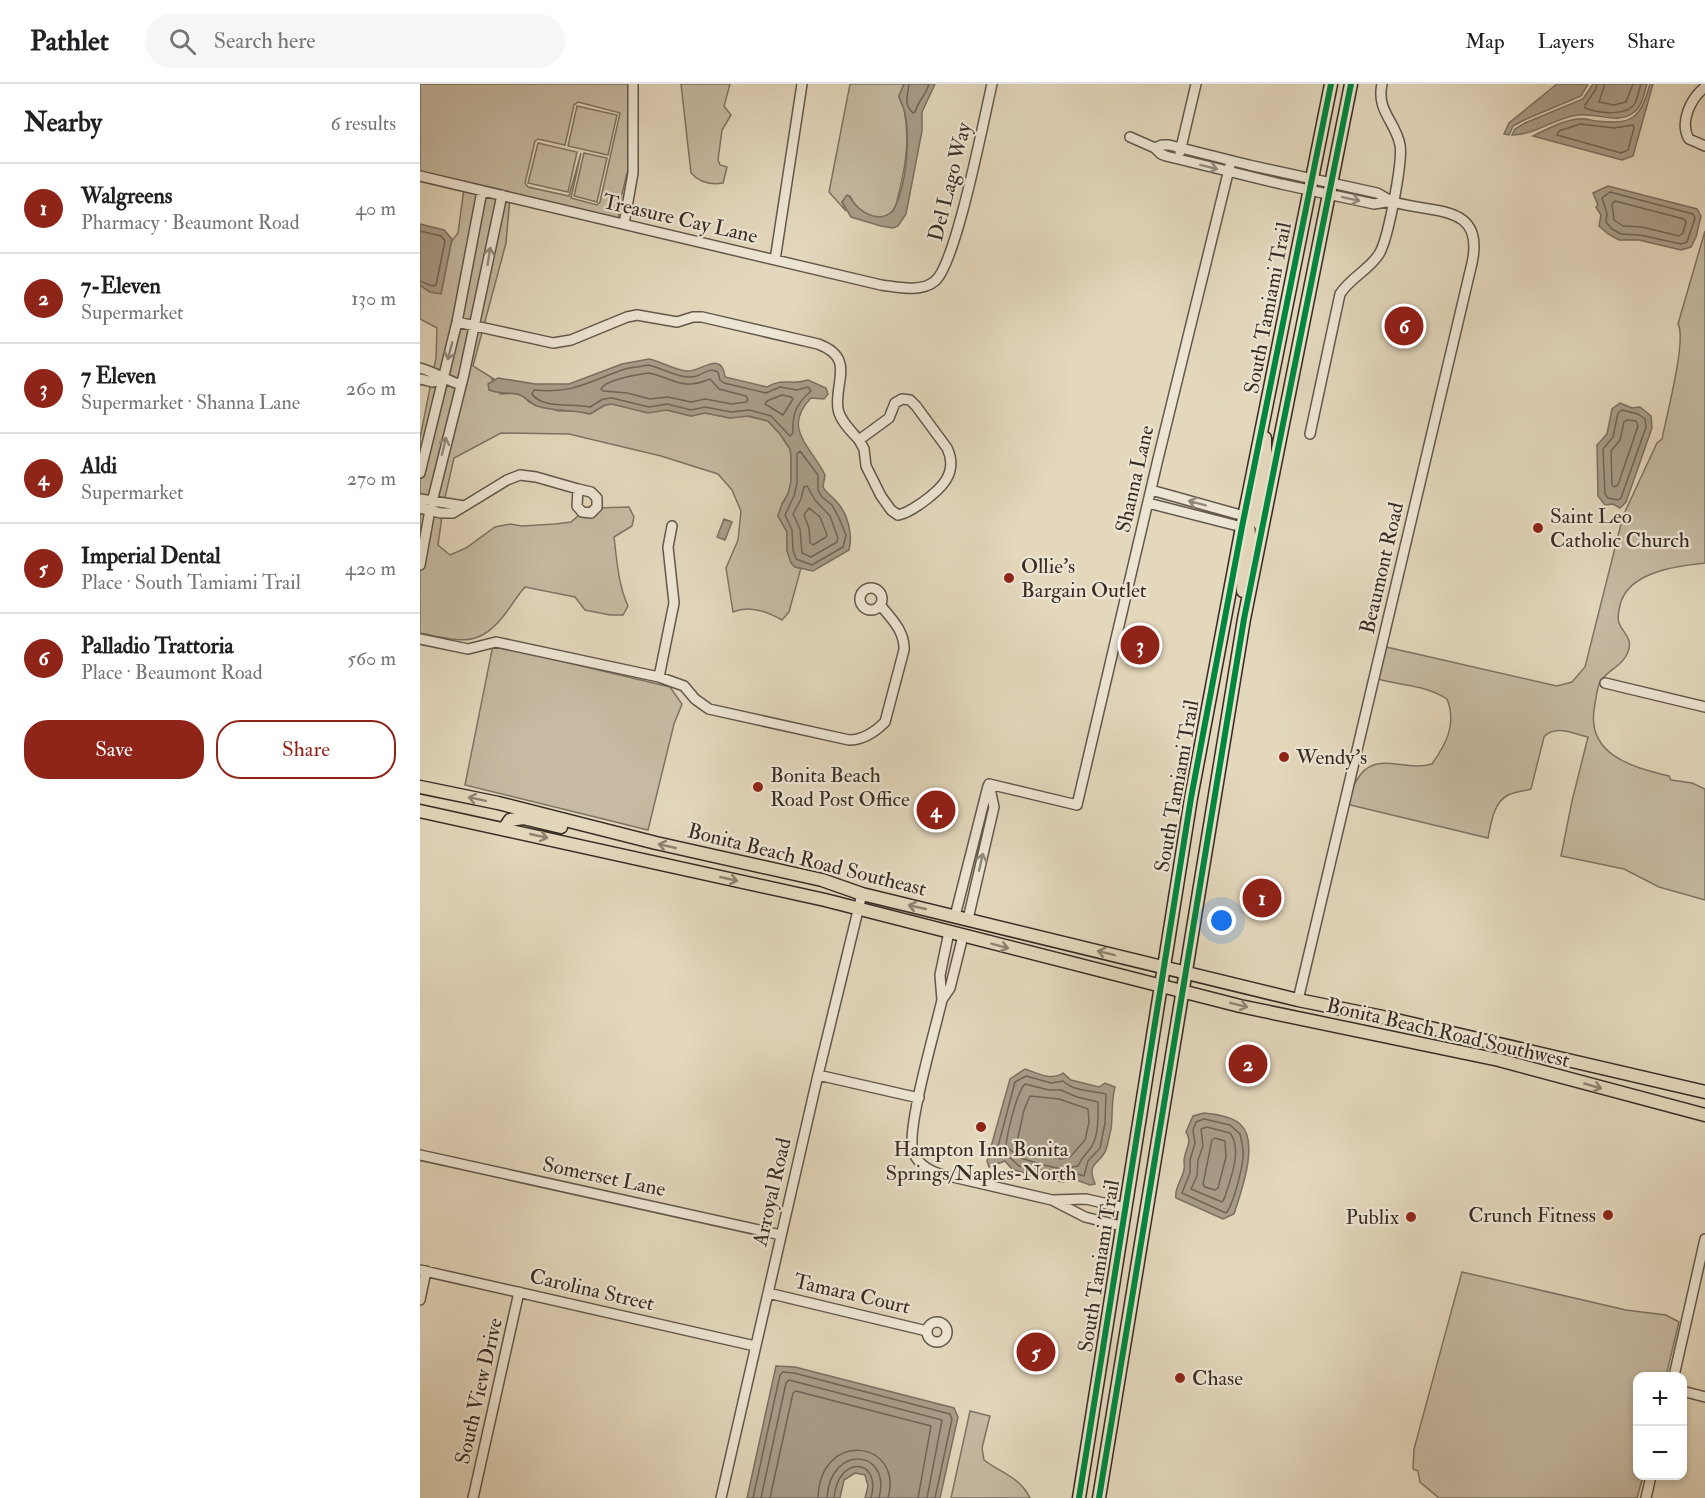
<!DOCTYPE html>
<meta charset="utf-8">
<style>
:root{--surface:#fff;--page:#f6f6f6;--text:#202124;--muted:#757577;--line:#e0e0e0;--accent:#8f2418}
body{margin:0;font-family:"IM FELL Double Pica",serif;background:var(--page);color:var(--text)}
.controls{position:absolute;right:18px;bottom:18px;display:grid;overflow:hidden;border-radius:12px;box-shadow:0 3px 9px #0003}
.controls button{width:54px;height:54px;display:grid;place-items:center;padding:0;border:0;border-bottom:2px solid var(--line);background:var(--surface);color:var(--text);font:30px sans-serif}
.you{position:absolute;left:802px;top:837px;width:21px;height:21px;margin:-15px;border:4px solid #fff;border-radius:50%;background:#1a73e8;box-shadow:0 0 0 9px #1a73e833}
.badge{display:grid;place-items:center;width:39px;height:39px;border-radius:50%;background:var(--accent);color:#fff;font-size:20px;font-weight:700}
.pin{position:absolute;translate:-50% -50%;border:3px solid #fff;box-shadow:0 2px 6px #0006}
.list{margin:0;padding:0;list-style:none}
h2{display:flex;justify-content:space-between;align-items:center;height:78px;margin:0;padding:0 24px;font-size:26px}
h2 small{font-size:20px;font-weight:400;color:var(--muted)}
.list li{display:grid;grid-template-columns:39px 1fr auto;gap:18px;align-items:center;box-sizing:border-box;height:90px;padding:0 24px;border-top:2px solid var(--line)}
.list b{display:block;font-size:22px;white-space:nowrap}
.list p{margin:0;font-size:20px;white-space:nowrap;color:var(--muted)}
.list em{font-size:20px;font-style:normal;color:var(--muted)}
.actions{display:flex;gap:12px;padding:18px 24px}
.actions a{flex:1;padding:14px 0;border:2px solid var(--accent);border-radius:24px;text-align:center;font-size:21px;color:var(--accent)}
.actions .main{background:var(--accent);color:#fff}
.icon{flex:none;width:33px;height:33px;fill:none;stroke:currentColor;stroke-width:2;stroke-linecap:round;stroke-linejoin:round}
.map{position:relative;flex:none;width:1285px;height:1414px;overflow:hidden}
header{display:flex;align-items:center;gap:36px;box-sizing:border-box;height:84px;padding:0 30px;background:var(--surface);border-bottom:2px solid var(--line)}
header strong{font-size:28px}
nav{display:flex;gap:33px;margin-inline-start:auto;font-size:21px}
.search{width:420px;height:54px;background:var(--page);display:flex;align-items:center;gap:15px;box-sizing:border-box;padding:0 21px;border-radius:33px;color:var(--muted);font-size:22px}
main{display:flex}
aside{flex:1;background:var(--surface)}
.map>svg:first-child{display:block}
.green{fill:#c6baa2;stroke:#7e7464;stroke-width:1.5;fill-rule:evenodd}
.water{fill:#a99d89;stroke:#7b7061;stroke-width:1.5}
.lines{fill:none;stroke-linecap:round;stroke-linejoin:round}
.shore{stroke:#706557;stroke-width:1.5}
.minor-casing{stroke:#62584b;stroke-width:12}
.major-casing{stroke:#372d25;stroke-width:15}
.minor{stroke:#ede5d3;stroke-width:9}
.major{stroke:#e3d7bc;stroke-width:12}
.cycleway-casing{stroke:#ede5d3;stroke-width:10}
.cycleway{stroke:#00873e;stroke-width:6}
.oneway{stroke:#92897c}
.oneway2{stroke:#8d8270}
.poi-dot{fill:#8f2418;stroke:#ede5d3;stroke-width:2}
.labels{text-anchor:middle;dominant-baseline:central;stroke-width:4.5;stroke-linejoin:round;paint-order:stroke}
.street-label{font-size:21px;fill:#372d25;stroke:#ede5d3}
.poi-label{font-size:21px;fill:#372d25;stroke:#ede5d3;text-anchor:start}
</style>
<header>
<strong>Pathlet</strong>
<div class="search"><svg class="icon" aria-label="search" viewBox="0 0 24 24"><circle cx="10" cy="10" r="6"/><path d="M15 15l6 6"/></svg>Search here</div>
<nav><a>Map</a><a>Layers</a><a>Share</a></nav>
</header>
<main>
<aside>
<h2>Nearby<small>6 results</small></h2>
<ul class="list">
<li><span class="badge">1</span><div><b>Walgreens</b><p>Pharmacy · Beaumont Road</p></div><em>40 m</em></li>
<li><span class="badge">2</span><div><b>7-Eleven</b><p>Supermarket</p></div><em>130 m</em></li>
<li><span class="badge">3</span><div><b>7 Eleven</b><p>Supermarket · Shanna Lane</p></div><em>260 m</em></li>
<li><span class="badge">4</span><div><b>Aldi</b><p>Supermarket</p></div><em>270 m</em></li>
<li><span class="badge">5</span><div><b>Imperial Dental</b><p>Place · South Tamiami Trail</p></div><em>420 m</em></li>
<li><span class="badge">6</span><div><b>Palladio Trattoria</b><p>Place · Beaumont Road</p></div><em>560 m</em></li>
</ul>
<div class="actions"><a class="main">Save</a><a>Share</a></div>
</aside>
<div class="map">
<svg width="1285" height="1414" viewBox="0 0 1285 1414">
<rect width="100%" height="100%" fill="#e3d7bc"/>
<filter id="stains"><feTurbulence type="fractalNoise" baseFrequency=".00333" numOctaves="4"/><feColorMatrix values="0 0 0 0 .2 0 0 0 0 .09 0 0 0 0 .02 0 0 0 .5 -.17"/></filter>
<radialGradient id="worn" r=".72"><stop offset=".6" stop-color="#630" stop-opacity="0"/><stop offset="1" stop-color="#630" stop-opacity=".3"/></radialGradient>
<path class="green" d="M0,0H209V81L201,114L198,137L90,113L86,159L53,282L74,295H72L80,310C91,309 103,308 109,318L139,327H158L170,330L185,321L192,320L222,327L247,326L271,332L285,329L310,334L322,331L348,337L360,350L370,365L371,372V398L368,410L362,420L358,432L367,448V467L375,483L381,484L369,528L362,536C348,528 329,521 313,528L306,484L318,456L321,427L312,406L298,390L241,372L149,350L81,349L34,374L24,418L18,461L30,471L46,464L75,443L90,440L102,442L135,440L151,438L164,427L176,424L209,423L214,433L212,442L194,453C197,477 198,500 208,522L203,531H190L165,526L155,513L105,503C97,512 92,521 85,530C58,566 38,556 0,549V354L16,274L17,244L0,235V201L10,208L21,209L31,158L38,149L44,104L0,93ZM158,18L200,29L180,118L177,121L151,114L161,69L149,112L108,103L105,99L115,57L118,55L145,61L154,21Z
M261,0H310L304,22L311,31L302,46L298,76L300,81L307,83L303,99C291,101 279,98 271,89Z
M430,0H484L479,12C480,17 483,21 484,25C491,58 484,90 476,121C465,144 438,130 430,112L422,118L426,127L409,108Z
M157,22L197,31L188,71L148,62Z
M118,59L157,68L148,108L108,99Z
M164,69L187,74L177,118L154,112Z
M1285,147V479C1256,482 1208,488 1200,521C1199,526 1197,534 1199,539C1204,551 1213,554 1208,568C1203,582 1187,586 1180,598C1177,604 1176,614 1175,620C1164,670 1211,683 1249,692L1251,696L1272,699L1285,705V816L1239,803L1204,785L1141,772L1152,717L1168,653C1154,650 1135,640 1124,653L1111,705C1104,707 1094,708 1088,711C1073,719 1071,740 1068,754L926,720C929,709 934,699 941,690C958,668 986,688 1012,680C1026,660 1037,640 1027,615C1006,601 982,602 958,595L966,563L1137,602L1152,598L1165,583L1203,432L1237,359L1242,355C1246,334 1267,255 1258,240Z
M73,561L250,603L262,620L254,640L228,746L45,701Z
M1042,1188L1206,1226L1246,1231L1259,1238L1246,1292H1218V1392H1223L1217,1414H1019L1000,1398L998,1387L993,1385L994,1365Z
M550,1327L570,1332L562,1364L564,1376C581,1389 600,1393 610,1414H531Z"/>
<path class="water" d="M484,0H515L502,28V47L486,130L478,142L473,144L461,142L431,133L422,118L427,111L429,112C437,127 458,141 473,127C487,101 491,53 484,25C482,20 480,16 479,12Z
M1137,0H1168L1161,12L1104,36L1093,42L1089,51L1084,50L1089,39Z
M1173,0H1227C1224,10 1222,23 1213,29C1197,41 1176,28 1158,31C1134,34 1118,50 1092,51L1095,45L1105,39L1163,15Z
M1230,0H1233L1213,72L1202,76L1113,52C1127,45 1142,37 1158,35C1164,34 1170,36 1176,37C1214,41 1220,34 1230,0Z
M1188,102L1277,125L1281,132L1276,153L1271,163L1261,166L1219,156H1199L1188,150L1179,142L1181,131L1176,123L1178,121L1173,109Z
M0,140L24,146L32,155L21,210L10,208L0,201Z
M229,275C242,278 253,285 266,287C280,289 302,265 305,293L347,303C365,293 371,302 388,296L406,304L408,310L404,315L391,314C361,345 392,363 405,391L403,403C407,410 412,412 416,417C428,429 433,451 429,466L393,487L375,483L371,479L367,467V448L358,432L362,420L368,410L371,398V372L370,365L360,350L348,337L329,332L310,334L285,329L271,332L247,326L228,329L192,320L185,321L170,330C153,325 135,328 117,322C109,319 106,312 97,310C87,308 79,310 69,306L68,300L78,294L115,300H149L202,280Z
M1200,319L1212,324L1220,323L1231,332L1232,344L1206,418L1200,424L1193,420L1185,421L1178,412L1177,361L1187,350L1192,325Z
M304,435L312,438L305,456L297,453Z
M605,985C617,989 631,997 643,989L651,996L679,1003L685,999L695,1003C691,1017 693,1031 691,1045C689,1052 688,1062 685,1068C676,1083 667,1079 675,1100L670,1101L654,1095L643,1098L620,1094L592,1085L585,1077L569,1083L567,1077L590,995Z
M784,1029C795,1030 811,1032 820,1040C840,1057 821,1108 814,1130L803,1135L756,1114C754,1104 762,1096 764,1086C765,1080 764,1082 764,1076C765,1065 773,1058 766,1048L773,1032Z
M356,1282L375,1283L534,1324L538,1333L520,1414H445L448,1402L445,1391L435,1389L424,1396L420,1414H327Z"/>
<g class="lines">
<path class="shore" d="M489,0C488,11 483,20 493,29L495,28C498,17 506,11 509,0
M1177,0L1176,5L1165,21V24C1178,29 1207,33 1215,19C1218,13 1219,6 1221,0
M1185,0L1179,18L1194,21L1206,18L1213,0
M1160,40L1194,44L1213,41L1214,44L1208,66L1201,69L1137,51L1139,47Z
M1190,108L1273,130L1275,134L1267,158L1261,160L1220,151L1201,150L1192,145L1186,138L1187,130L1182,114Z
M1195,117L1264,135L1266,138L1263,149L1259,152L1222,143L1203,142L1194,136L1192,120Z
M0,147L21,152L25,157L16,201L12,202L0,197
M228,281C243,284 256,294 271,293C283,293 287,282 298,288L300,296L304,299L346,309L360,303L377,306L388,303L391,307C376,320 372,330 373,349L370,352L351,332L329,326L311,328L285,323L271,326L247,320L229,323L192,314L183,315L170,323C153,319 122,325 112,310L114,306C155,310 169,297 205,285C212,283 220,283 228,281Z
M229,289C256,295 261,307 290,295L299,305L326,312L328,316L326,318L312,320L285,315L271,318L248,313L230,315L207,309L183,307L181,305C186,295 217,291 229,289Z
M362,311L371,313L373,315L363,331L345,320L347,317Z
M1202,326L1218,330L1225,335L1226,343L1201,414L1198,416L1188,414L1185,410L1183,365L1193,353L1198,329Z
M1207,336L1216,337L1218,342L1198,401L1194,403L1192,401L1191,367L1200,356L1204,338Z
M380,367L398,391V406L402,413L412,421L419,434L426,451L423,463L392,481L376,475L373,466L372,446L365,431L374,412L377,399V370Z
M387,402L395,416L410,432L418,454L417,458L391,473L382,469L380,445L373,430L381,415L384,403Z
M389,424L400,433L407,451L406,453L393,461L390,459L389,444L384,431Z
M606,992L631,999L643,997C655,1008 672,1006 686,1010L685,1039L680,1064L668,1077L664,1092L654,1089L642,1092L633,1091L599,1082L587,1071L576,1070L595,998Z
M605,1000L629,1006H641L657,1013L678,1018C678,1031 679,1050 672,1062C667,1070 663,1071 658,1082L641,1085L624,1081L600,1074L586,1062C587,1050 597,1007 605,1000Z
M610,1012L639,1015L668,1025L669,1038L665,1056L650,1073L641,1075L606,1066L597,1058L604,1026Z
M784,1035L810,1041L820,1050C822,1058 824,1066 823,1074C822,1085 813,1122 806,1129L762,1109L770,1089V1076L775,1059L773,1046L776,1038Z
M787,1043L810,1049C823,1066 810,1095 805,1113L802,1118L771,1105L777,1092L778,1076L783,1062L781,1045Z
M795,1054L805,1057L806,1073L798,1104L795,1106L785,1103L783,1100L792,1056Z
M333,1414L360,1291L363,1288L374,1289L530,1330L532,1335L515,1414
M341,1414L366,1299L369,1296L522,1336L507,1414
M350,1414L373,1309L376,1307L511,1342L498,1414
M398,1414C400,1345 484,1356 468,1414
M407,1414C410,1359 472,1365 459,1414
M414,1414C418,1370 462,1374 451,1414"/>
<defs>
<path id="minor" d="M1285,3C1271,14 1259,38 1269,55L1285,62
M710,53L735,64L741,70L746,72L861,100L954,120L972,117
M735,64L742,61H749L829,81L957,109C963,112 968,116 974,118C1013,130 1065,119 1052,179L878,916
M760,68L776,0
M0,92L461,201C477,203 501,209 515,197C536,180 564,34 572,0
M204,140L213,89V0
M355,176L382,0
M37,238L133,259L151,256L207,233L217,231L257,238L273,233H282L398,260C436,274 414,298 418,325C420,337 432,348 439,356
M0,284C15,288 26,296 41,301
M0,295L13,298L23,295
M482,315L490,316L496,322L527,364C539,389 521,405 503,418C494,424 488,429 478,431L471,426L461,412L446,382L444,365L439,356L469,334L475,319Z
M890,350L920,210C930,194 949,186 959,170C968,156 983,77 980,61C976,38 956,27 962,0
M0,389L37,238L62,107
M158,405L171,408L177,414V423L171,429L162,428L157,422Z
M731,406L824,432
M0,415L44,422
M728,419L822,443
M0,424L21,429H33L87,396L100,391L116,393L158,405
M0,481L10,426L44,290L82,111
M440 515a11 11 0 1 1 22 0a11 11 0 1 1-22 0Z
M0,555L48,565L76,558L239,593L264,602L275,615L289,625L429,656C443,656 455,648 465,638L484,566C485,548 472,535 461,522
M239,593L254,519L248,463L252,442
M1185,599L1285,623
M569,700L657,721L738,375L811,77
M535,832L568,702
M548,835L574,723L569,700
M543,852L530,904L522,916C516,943 486,1045 493,1067C497,1080 508,1086 520,1090L632,1116L665,1133L701,1142
M522,916L520,891L529,848
M398,991L499,1014
M0,1071L361,1151
M633,1116L666,1115L705,1124
M0,1186L335,1262
M348,1209L507,1247
M0,1216L6,1187
M507 1248a10 10 0 1 1 20 0a10 10 0 1 1-20 0Z
M1254,1292L1285,1155
M1262,1307L1285,1313
M53,1414L99,1208
M301,1414L398,991L442,810
M1226,1414L1231,1392"/>
<path id="major" d="M841,442L835,431V425L845,372V354
M823,507C823,486 835,451 825,433
M0,703L78,719L236,759L402,796L442,810L878,916L963,933L1285,1008
M0,727L405,816L820,922L1079,976L1285,1031
M84,745L90,736L103,734L141,743
M659,1414L771,714L822,443L911,0
M679,1414L824,535L931,0"/>
</defs>
<use href="#minor" class="minor-casing"/>
<use href="#major" class="major-casing"/>
<use href="#minor" class="minor"/>
<use href="#major" class="major"/>
<defs>
<path id="cycleway" d="M659,1414L771,714L822,443L911,0
M679,1414L824,535L931,0"/>
</defs>
<use href="#cycleway" class="cycleway-casing"/>
<use href="#cycleway" class="cycleway"/>
</g>
<defs><path id="oneway-shaft" d="M-6 0H5M1.5-3L5.5 0L1.5 3" fill="none" stroke-width="1.6" stroke-linecap="round" stroke-linejoin="round" transform="scale(1.5)"/></defs>
<g class="oneway">
<use href="#oneway-shaft" transform="translate(789 83) rotate(14)"/>
<use href="#oneway-shaft" transform="translate(931 115) rotate(12)"/>
<use href="#oneway-shaft" transform="translate(69 172) rotate(-81)"/>
<use href="#oneway-shaft" transform="translate(30 267) rotate(105)"/>
<use href="#oneway-shaft" transform="translate(24 362) rotate(-76)"/>
<use href="#oneway-shaft" transform="translate(777 419) rotate(-165)"/>
<use href="#oneway-shaft" transform="translate(561 778) rotate(-77)"/>
</g>
<g class="oneway2">
<use href="#oneway-shaft" transform="translate(57 715) rotate(-168)"/>
<use href="#oneway-shaft" transform="translate(119 752) rotate(13)"/>
<use href="#oneway-shaft" transform="translate(247 762) rotate(-167)"/>
<use href="#oneway-shaft" transform="translate(309 795) rotate(13)"/>
<use href="#oneway-shaft" transform="translate(497 823) rotate(-167)"/>
<use href="#oneway-shaft" transform="translate(580 862) rotate(15)"/>
<use href="#oneway-shaft" transform="translate(686 869) rotate(-166)"/>
<use href="#oneway-shaft" transform="translate(819 921) rotate(14)"/>
<use href="#oneway-shaft" transform="translate(1173 1002) rotate(16)"/>
</g>
<g class="poi-dot">
<circle cx="1118" cy="444" r="6"/>
<circle cx="589" cy="494" r="6"/>
<circle cx="864" cy="673" r="6"/>
<circle cx="338" cy="703" r="6"/>
<circle cx="561" cy="1043" r="6"/>
<circle cx="1188" cy="1131" r="6"/>
<circle cx="991" cy="1133" r="6"/>
<circle cx="760" cy="1294" r="6"/>
</g>
<g class="labels">
<g class="street-label">
<text transform="translate(530 98) rotate(-76)">Del Lago Way</text>
<text transform="translate(260 135) rotate(13)">Treasure Cay Lane</text>
<text transform="translate(848 224) rotate(-79)">South Tamiami Trail</text>
<text transform="translate(715 395) rotate(-77)">Shanna Lane</text>
<text transform="translate(962 484) rotate(-77)">Beaumont Road</text>
<text transform="translate(757 702) rotate(-80)">South Tamiami Trail</text>
<text transform="translate(387 776) rotate(14)">Bonita Beach Road Southeast</text>
<text transform="translate(1028 949) rotate(13)">Bonita Beach Road Southwest</text>
<text transform="translate(184 1093) rotate(12)">Somerset Lane</text>
<text transform="translate(352 1108) rotate(-77)">Arroyal Road</text>
<text transform="translate(679 1182) rotate(-81)">South Tamiami Trail</text>
<text transform="translate(172 1206) rotate(13)">Carolina Street</text>
<text transform="translate(432 1210) rotate(13)">Tamara Court</text>
<text transform="translate(59 1307) rotate(-77)">South View Drive</text>
</g>
<g class="poi-label">
<text x="1130" y="432">Saint Leo<tspan x="1130" dy="24">Catholic Church</tspan></text>
<text x="601" y="482">Ollie's<tspan x="601" dy="24">Bargain Outlet</tspan></text>
<text x="876" y="673">Wendy's</text>
<text x="350" y="691">Bonita Beach<tspan x="350" dy="24">Road Post Office</tspan></text>
<text x="561" y="1065" text-anchor="middle">Hampton Inn Bonita<tspan x="561" dy="24">Springs/Naples-North</tspan></text>
<text x="1176" y="1131" text-anchor="end">Crunch Fitness</text>
<text x="979" y="1133" text-anchor="end">Publix</text>
<text x="772" y="1294">Chase</text>
</g>
</g>
<rect width="100%" height="100%" filter="url(#stains)"/>
<rect width="100%" height="100%" fill="url(#worn)"/>
</svg>
<div class="controls">
<button>+</button>
<button>−</button>
</div>
<div class="you"></div>
<div class="pin badge" style="left:842px;top:814px">1</div>
<div class="pin badge" style="left:828px;top:980px">2</div>
<div class="pin badge" style="left:720px;top:561px">3</div>
<div class="pin badge" style="left:516px;top:726px">4</div>
<div class="pin badge" style="left:616px;top:1268px">5</div>
<div class="pin badge" style="left:984px;top:242px">6</div>
</div>
</main>
